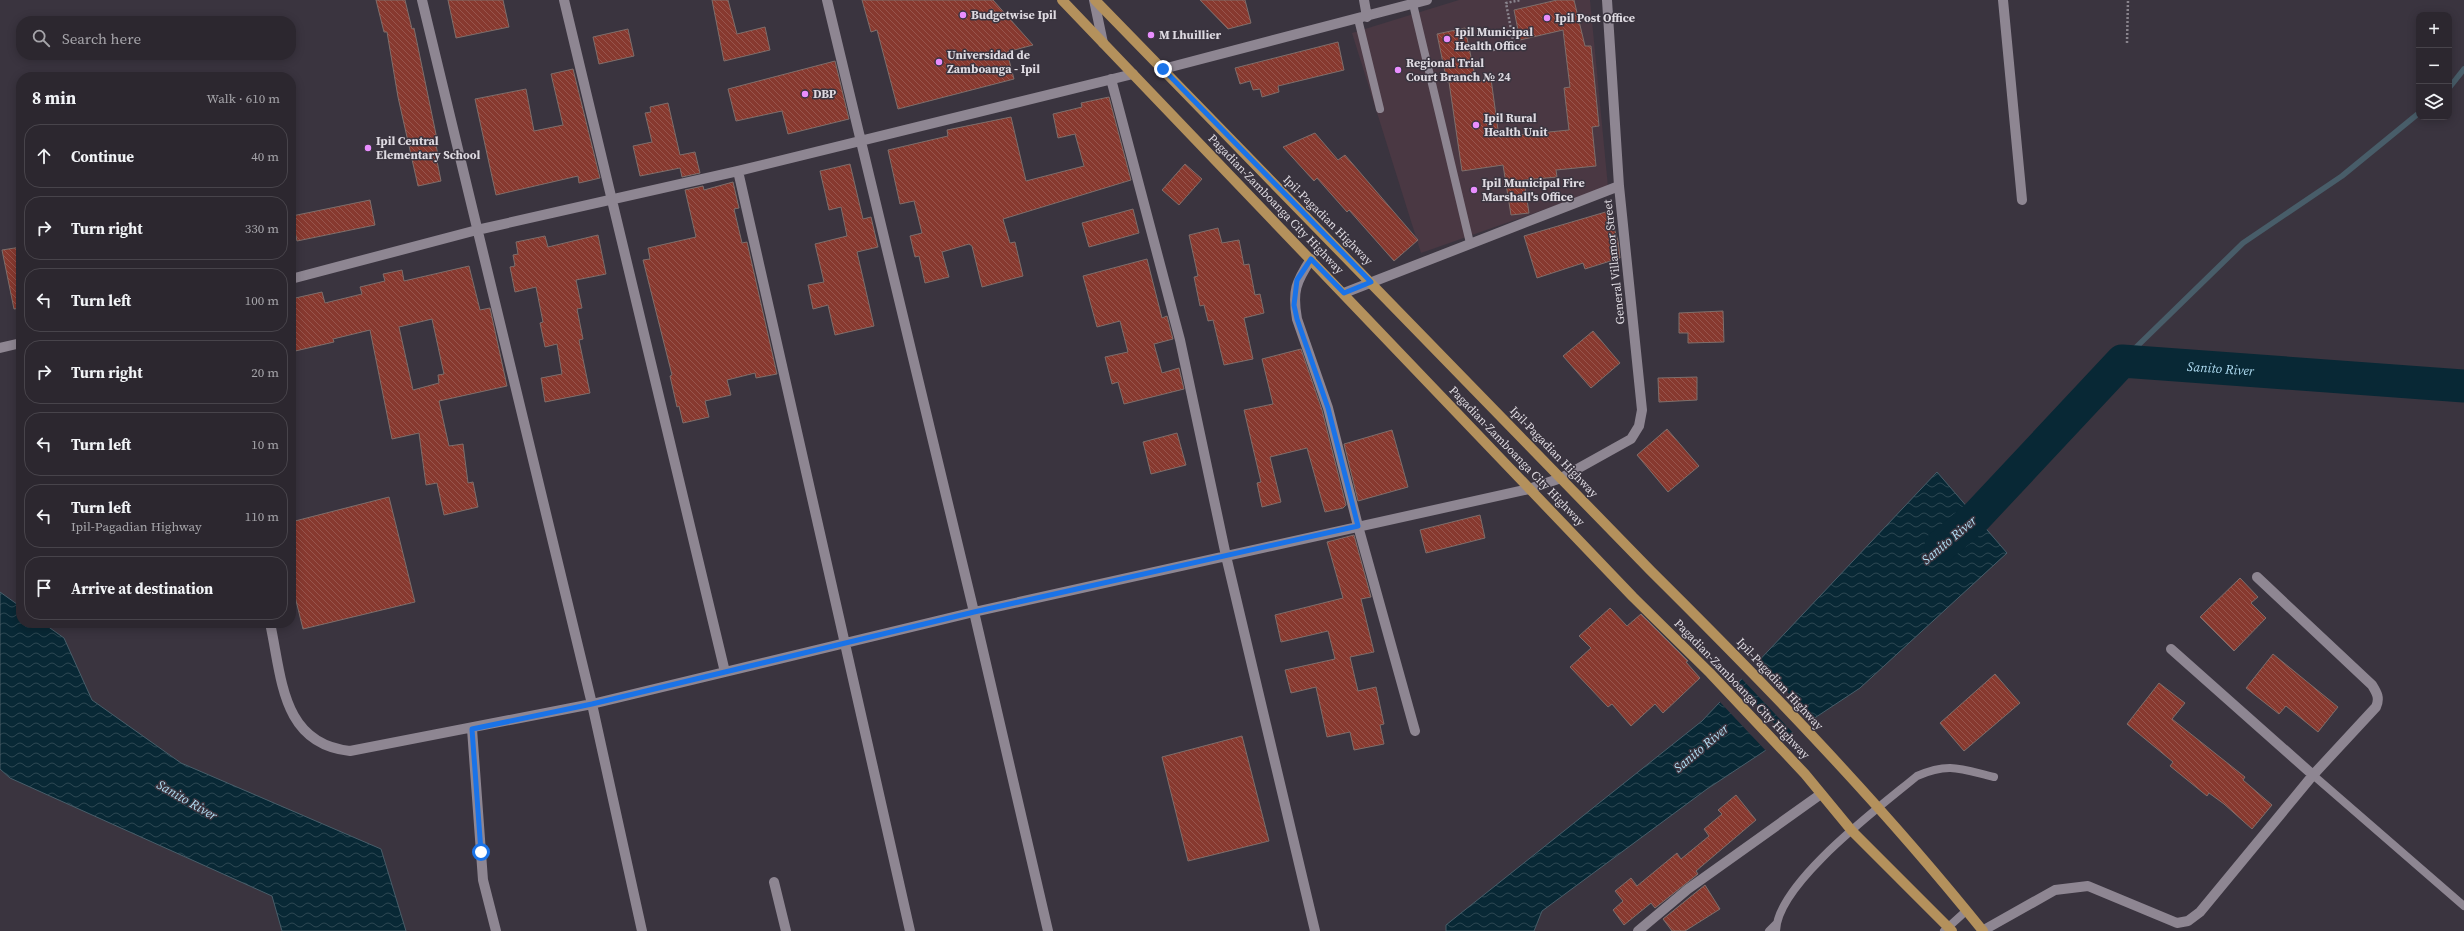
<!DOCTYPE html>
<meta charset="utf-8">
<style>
:root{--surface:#2c272f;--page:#38333b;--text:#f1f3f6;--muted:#a6a5aa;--line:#48444b}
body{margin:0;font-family:"Source Serif 4",serif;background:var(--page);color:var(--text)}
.controls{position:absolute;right:12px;top:12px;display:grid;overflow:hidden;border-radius:8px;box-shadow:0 2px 10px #0003}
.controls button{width:36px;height:36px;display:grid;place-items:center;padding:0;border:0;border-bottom:1px solid var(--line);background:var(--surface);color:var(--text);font:20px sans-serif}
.stop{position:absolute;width:12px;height:12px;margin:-9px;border:3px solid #1a73e8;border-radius:50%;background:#fff}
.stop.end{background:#1a73e8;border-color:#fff;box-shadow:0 1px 4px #0008}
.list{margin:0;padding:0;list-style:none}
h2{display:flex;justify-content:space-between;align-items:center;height:52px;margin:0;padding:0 16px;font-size:17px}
h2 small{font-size:13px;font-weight:400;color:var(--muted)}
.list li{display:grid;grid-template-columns:26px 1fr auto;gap:12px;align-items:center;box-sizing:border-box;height:64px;margin:0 8px 8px;padding:0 8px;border:1px solid var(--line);border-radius:16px}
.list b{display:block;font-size:15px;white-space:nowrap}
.list p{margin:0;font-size:13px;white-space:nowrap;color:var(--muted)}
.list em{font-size:13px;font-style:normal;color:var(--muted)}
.icon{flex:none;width:22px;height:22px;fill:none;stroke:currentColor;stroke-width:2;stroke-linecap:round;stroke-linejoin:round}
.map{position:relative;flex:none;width:2464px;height:931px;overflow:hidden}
.search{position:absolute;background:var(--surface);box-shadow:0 2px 10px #0003;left:16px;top:16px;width:280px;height:44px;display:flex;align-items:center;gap:10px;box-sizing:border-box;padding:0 14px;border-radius:16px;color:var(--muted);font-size:15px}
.panel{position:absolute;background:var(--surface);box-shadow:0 2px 10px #0003;left:16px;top:72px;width:280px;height:556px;border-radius:16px}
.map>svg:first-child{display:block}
.commercial{fill:#4a3843}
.water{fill:url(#water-waves);stroke:#485d69}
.pier{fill:#3a343f}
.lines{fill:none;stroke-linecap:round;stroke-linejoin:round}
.stream{stroke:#485d69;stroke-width:5.5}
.river{stroke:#082835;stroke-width:33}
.building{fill:url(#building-back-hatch);stroke:#7e6e6b;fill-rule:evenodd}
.path{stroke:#89848d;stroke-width:2.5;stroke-dasharray:2 2;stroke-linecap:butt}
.lane{stroke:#8e8692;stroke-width:8}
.street{stroke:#8e8692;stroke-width:10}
.primary{stroke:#b4915c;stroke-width:10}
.route{stroke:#1a73e8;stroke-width:5}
.poi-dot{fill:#e98efe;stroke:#3a343f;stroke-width:1.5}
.labels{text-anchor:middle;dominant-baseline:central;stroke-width:3;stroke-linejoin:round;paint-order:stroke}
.poi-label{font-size:12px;font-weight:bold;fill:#dedae1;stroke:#3a343f;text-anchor:start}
.street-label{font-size:12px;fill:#dedae1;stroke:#3a343f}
.water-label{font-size:13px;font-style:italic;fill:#b1def4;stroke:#3a343f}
</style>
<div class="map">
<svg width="2464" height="931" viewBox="0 0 2464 931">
<defs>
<pattern id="water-waves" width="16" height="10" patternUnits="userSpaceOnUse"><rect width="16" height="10" fill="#082835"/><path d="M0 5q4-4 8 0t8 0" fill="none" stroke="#2c4752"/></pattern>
<pattern id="building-back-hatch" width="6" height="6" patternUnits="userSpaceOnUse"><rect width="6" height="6" fill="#87392f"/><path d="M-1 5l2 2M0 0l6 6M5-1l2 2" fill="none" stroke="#98554d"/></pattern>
</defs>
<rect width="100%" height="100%" fill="#3a343f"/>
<path class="commercial" d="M1459,0H1590L1608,187L1421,253L1352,33Z"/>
<path class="water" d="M1937,472L2007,553L1860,688L1707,789L1542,911L1534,931H1446V925L1702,721Z
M0,592L21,607V623H43L64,638L92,700L181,763L381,849L406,931H282L272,896L10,778L0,769Z"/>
<path class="pier" d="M1757,659L1814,721L1794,734L1740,677Z
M1736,682L1788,738L1767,752L1718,700Z"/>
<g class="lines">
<path class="stream" d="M2449,88L2464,69
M2122,361L2243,243L2342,176L2419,113"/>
<path class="river" id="s1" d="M1941,546L1976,517L2122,361L2464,386"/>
</g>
<path class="building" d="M376,0H405L412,29L414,28L438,144L436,145L439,160L437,161L441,181L418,186L398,97L387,32H384Z
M448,0H503L509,27L456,38Z
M712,0H728L737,34L765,27L770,50L724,61Z
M862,0H993L1033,45L1007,52L1014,79L898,109L877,30L871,32Z
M1200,0H1245L1251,23L1228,29Z
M1557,0H1574L1585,46H1591L1599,126L1592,127L1596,166L1556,170L1557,177L1524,180L1529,213L1511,215L1503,165L1462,171L1449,82H1447L1437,34L1465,28L1476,81L1491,79L1499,137L1569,130L1564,88L1570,87L1563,30L1520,40L1514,10Z
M628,29L634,56L599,64L593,37Z
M1338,42L1344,70L1278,86L1279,92L1262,97L1260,89L1253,90L1250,81L1240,84L1235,68Z
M835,61L849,119L788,134L782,111L736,121L728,89Z
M573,69L600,178L579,183L578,176L496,195L475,99L526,89L534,131L563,125L551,74Z
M1109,97L1131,180L1003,219L1010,243L1015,242L1023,276L982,287L972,246L969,244L942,252L949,277L925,283L919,256L915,257L910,236L922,233L914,201L900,204L888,150L948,136L947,130L1011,117L1026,181L1084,166L1075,134L1058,138L1053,114L1082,107L1081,103Z
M668,103L680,155L695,152L700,173L682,177L680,168L640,176L633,146L652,142L645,113L651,112L650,107Z
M1315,133L1338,160L1345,155L1418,240L1394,261L1349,210L1347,212L1317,178L1314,181L1283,147Z
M850,164L863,219L871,217L878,247L857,252L874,326L835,335L828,305L813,309L808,285L824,282L815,244L847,236L841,207L829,210L820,171Z
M1185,164L1202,179L1179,205L1162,190Z
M733,182L739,208L734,209L742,243L747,242L777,374L756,378L755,373L727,380L731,395L705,401L709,417L683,423L679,406L677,407L670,376L672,375L643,260L650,259L648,248L696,237L685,190L703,186L704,190Z
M370,200L375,225L297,241L292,216Z
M1133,209L1139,233L1089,247L1082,223Z
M1609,211L1618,241L1620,258L1585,269L1583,263L1537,278L1524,236Z
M1218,228L1222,243L1239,240L1244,265L1249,264L1255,295L1260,294L1264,313L1244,318L1253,359L1224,365L1213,320L1208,321L1204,305L1200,306L1194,277L1198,276L1189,235Z
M598,235L606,274L576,280L582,308L577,309L583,339L579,340L590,393L545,402L541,378L562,374L557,344L545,347L540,323L543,322L536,287L515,292L510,267L515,266L513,255L518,254L516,242L545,236L548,247Z
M21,247V308L14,309L2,250Z
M1147,259L1162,318L1167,316L1173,339L1154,344L1162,373L1179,368L1184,389L1124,404L1118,382L1112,384L1105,357L1128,352L1120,321L1097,327L1083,276Z
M469,266L480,310L490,308L507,386L439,401L449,446L463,444L468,483L473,482L478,507L444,515L437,483L426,485L419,433L392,439L370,330L333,339L334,342L291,352V299L322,292L325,303L362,294L360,287L385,281L383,274L402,270L404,281ZM432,319L444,374L438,375L439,383L413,390L399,327Z
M1723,311L1724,342L1688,343V333H1679V313Z
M1593,331L1620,363L1591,388L1563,356Z
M1301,349L1322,410L1346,505L1343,508L1325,512L1307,448L1270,457L1281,502L1262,507L1257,483L1261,482L1244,410L1273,404L1262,359Z
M1697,377V400L1659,402L1658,378Z
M1667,429L1699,466L1668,492L1637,455Z
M1392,430L1408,487L1358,501L1344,444Z
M1177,433L1186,465L1151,474L1143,442Z
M389,497L415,602L303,629L291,580V522Z
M1480,515L1485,538L1426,553L1420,530Z
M1354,535L1371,597L1361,599L1374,652L1350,657L1358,691L1376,687L1384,724L1380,725L1384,744L1354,750L1350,732L1327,737L1316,687L1291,693L1285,670L1335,659L1328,631L1281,642L1275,615L1343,598L1327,542Z
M2240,578L2258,597L2251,603L2266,618L2234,651L2200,617Z
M1610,608L1627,626L1641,614L1688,661L1686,662L1700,678L1663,713L1655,704L1631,726L1612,704L1608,707L1570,667L1591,648L1579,636Z
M2273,654L2338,707L2318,732L2286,706L2279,714L2246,688Z
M1995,674L2020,703L1964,751L1940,723Z
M2159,683L2185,703L2172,719L2245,777L2243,780L2272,805L2252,829L2224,804L2209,793L2207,796L2170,766L2173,762L2127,724Z
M1242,736L1269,841L1188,861L1162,757Z
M1736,795L1756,820L1696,871L1698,874L1655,908L1651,903L1624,925L1613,910L1623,901L1615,891L1631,878L1637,886L1677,853L1681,859L1709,836L1704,829L1722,814L1718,810Z
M1705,885L1720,909L1685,931H1672L1663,919Z"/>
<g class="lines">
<path class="path" d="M2127,43L2128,0
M1493,50L1514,45L1506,3L1521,0"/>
<path class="lane" d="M1413,4L1470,243
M1358,19L1380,109
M2313,775L2464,906
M1769,931L1776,924
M1776,931C1777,883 1881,806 1917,776C1949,762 1961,769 1994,777
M1944,931L1966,911"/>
<path class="street" d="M422,0L592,704L642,931
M564,0L725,672
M827,0L974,612L1048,931
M1094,0L1103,43
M1364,0L1367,17
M2003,0L2022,200
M1163,69L1427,0
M1111,79L1180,340L1226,556L1315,931
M738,171L910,931
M1311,259C1296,282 1292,291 1297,319L1328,408L1358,526L1415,731
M291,279L477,230L738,171L1133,74
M1344,293L1619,186
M0,348L21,343
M270,623C282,677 281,744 350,751L592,704L974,612L1529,489L1561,478L1631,439L1639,426L1642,410L1619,186L1607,0
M2171,649L2313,775
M472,729L483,880L496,931
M774,882L786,931
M1638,931L1688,889L1821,794
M1982,931L2055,890L2088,886L2177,923L2188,921L2200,912L2313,775L2376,707C2380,698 2377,693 2372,685L2257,577"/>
<path class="primary" d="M1062,0L1633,597L1710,673L1805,774L1852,831L1952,931
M1095,0L1651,571C1767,686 1881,804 1983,931"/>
</g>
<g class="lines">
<path class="route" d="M481,852L472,729L592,704L974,612L1358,526L1328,408L1297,319L1294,305L1297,280L1311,259L1344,293L1371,282L1163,69"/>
</g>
<g class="poi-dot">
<circle cx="963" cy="15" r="4"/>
<circle cx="1547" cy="18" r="4"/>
<circle cx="1151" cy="35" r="4"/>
<circle cx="1447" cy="39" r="4"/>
<circle cx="939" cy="62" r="4"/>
<circle cx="1398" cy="70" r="4"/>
<circle cx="805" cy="94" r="4"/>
<circle cx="1476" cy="125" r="4"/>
<circle cx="368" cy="148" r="4"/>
<circle cx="1474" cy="190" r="4"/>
</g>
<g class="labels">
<g class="poi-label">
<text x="971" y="15">Budgetwise Ipil</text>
<text x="1555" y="18">Ipil Post Office</text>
<text x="1455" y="32">Ipil Municipal<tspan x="1455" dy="14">Health Office</tspan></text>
<text x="1159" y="35">M Lhuillier</text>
<text x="947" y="55">Universidad de<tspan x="947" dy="14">Zamboanga - Ipil</tspan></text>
<text x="1406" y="63">Regional Trial<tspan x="1406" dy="14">Court Branch № 24</tspan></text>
<text x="813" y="94">DBP</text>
<text x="1484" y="118">Ipil Rural<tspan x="1484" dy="14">Health Unit</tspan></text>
<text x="376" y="141">Ipil Central<tspan x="376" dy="14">Elementary School</tspan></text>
<text x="1482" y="183">Ipil Municipal Fire<tspan x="1482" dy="14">Marshall's Office</tspan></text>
</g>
<g class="street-label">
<text transform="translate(1276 204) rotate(46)">Pagadian-Zamboanga City Highway</text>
<text transform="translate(1328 220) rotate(45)">Ipil-Pagadian Highway</text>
<text transform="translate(1614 262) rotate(-96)">General Villamor Street</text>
<text transform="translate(1554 452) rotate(46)">Ipil-Pagadian Highway</text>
<text transform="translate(1517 456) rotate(46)">Pagadian-Zamboanga City Highway</text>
<text transform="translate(1780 684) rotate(47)">Ipil-Pagadian Highway</text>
<text transform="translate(1742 689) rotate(46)">Pagadian-Zamboanga City Highway</text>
</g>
<g class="water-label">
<text stroke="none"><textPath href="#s1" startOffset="358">Sanito River</textPath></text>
<text transform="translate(1949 540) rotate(-40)">Sanito River</text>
<text transform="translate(1701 748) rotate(-40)">Sanito River</text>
<text transform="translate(187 800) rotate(30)">Sanito River</text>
</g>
</g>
</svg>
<div class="controls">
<button>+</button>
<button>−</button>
<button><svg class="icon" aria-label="layers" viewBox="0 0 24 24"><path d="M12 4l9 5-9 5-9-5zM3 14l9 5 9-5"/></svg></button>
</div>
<div class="stop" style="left:481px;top:852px"></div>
<div class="stop end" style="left:1163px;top:69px"></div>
<div class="search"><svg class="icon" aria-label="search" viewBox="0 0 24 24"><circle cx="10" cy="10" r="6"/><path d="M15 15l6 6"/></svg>Search here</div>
<section class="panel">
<h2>8 min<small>Walk · 610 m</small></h2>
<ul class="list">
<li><svg class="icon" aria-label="ahead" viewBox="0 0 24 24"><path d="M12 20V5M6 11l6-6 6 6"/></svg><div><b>Continue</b></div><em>40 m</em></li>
<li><svg class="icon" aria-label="right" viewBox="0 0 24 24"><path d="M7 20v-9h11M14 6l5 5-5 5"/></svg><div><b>Turn right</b></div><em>330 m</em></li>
<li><svg class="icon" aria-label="left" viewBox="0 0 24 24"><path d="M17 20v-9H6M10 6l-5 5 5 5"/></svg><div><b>Turn left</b></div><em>100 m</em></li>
<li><svg class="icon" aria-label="right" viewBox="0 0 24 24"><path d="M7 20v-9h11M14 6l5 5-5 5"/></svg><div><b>Turn right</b></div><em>20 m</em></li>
<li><svg class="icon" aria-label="left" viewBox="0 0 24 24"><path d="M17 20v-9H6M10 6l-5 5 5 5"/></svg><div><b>Turn left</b></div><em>10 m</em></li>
<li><svg class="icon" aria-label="left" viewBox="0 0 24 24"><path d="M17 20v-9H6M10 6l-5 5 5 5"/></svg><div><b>Turn left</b><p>Ipil-Pagadian Highway</p></div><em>110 m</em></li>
<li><svg class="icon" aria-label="arrive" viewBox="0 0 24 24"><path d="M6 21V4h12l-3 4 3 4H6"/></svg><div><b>Arrive at destination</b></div></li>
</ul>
</section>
</div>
